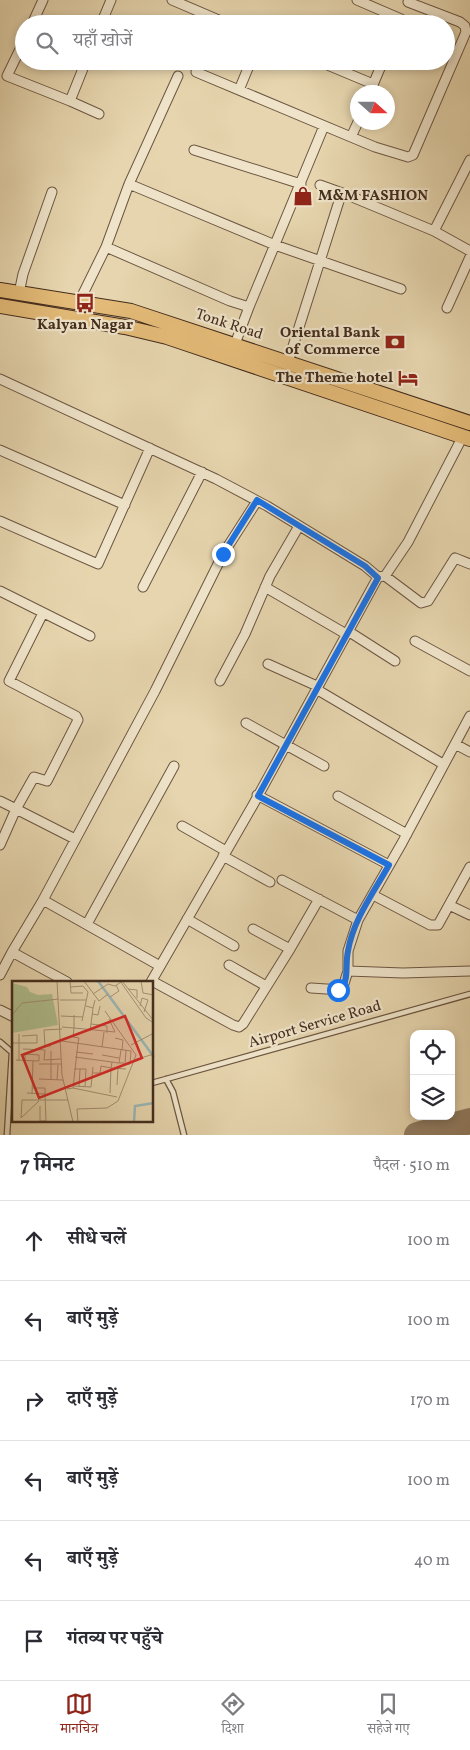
<!DOCTYPE html>
<html lang="hi">
<meta charset="utf-8">
<style>
:root{--surface:#fff;--page:#f2f2f3;--text:#2b2b33;--muted:#7c7c81;--line:#e1e1e2;--accent:#8f2418}
body{margin:0;font-family:Vollkorn,"Noto Serif Devanagari",serif;background:var(--page);color:var(--text)}
.controls{position:absolute;right:15px;bottom:15px;display:grid;overflow:hidden;border-radius:10px;box-shadow:0 2px 8px #0003}
.controls button{width:45px;height:45px;display:grid;place-items:center;padding:0;border:0;border-bottom:1px solid var(--line);background:var(--surface);color:var(--text);font:25px sans-serif}
.compass{position:absolute;left:350px;top:85px;width:45px;height:45px;border-radius:50%;background:var(--surface);box-shadow:0 2px 8px #0003;rotate:111deg}
.stop{position:absolute;width:15px;height:15px;margin:-11px;border:4px solid #1a73e8;border-radius:50%;background:#fff}
.stop.end{background:#1a73e8;border-color:#fff;box-shadow:0 1px 5px #0008}
.list{margin:0;padding:0;list-style:none}
h2{display:flex;justify-content:space-between;align-items:center;height:65px;margin:0;padding:0 20px;font-size:21px}
h2 small{font-size:16px;font-weight:400;color:var(--muted)}
.list li{display:grid;grid-template-columns:32px 1fr auto;gap:15px;align-items:center;box-sizing:border-box;height:80px;padding:0 20px;border-top:1px solid var(--line)}
.list b{display:block;font-size:19px;white-space:nowrap}
.list em{font-size:16px;font-style:normal;color:var(--muted)}
.icon{flex:none;width:28px;height:28px;fill:none;stroke:currentColor;stroke-width:2;stroke-linecap:round;stroke-linejoin:round}
.map{position:relative;flex:none;width:470px;height:1135px;overflow:hidden}
.search{position:absolute;background:var(--surface);box-shadow:0 2px 8px #0003;left:15px;right:15px;top:15px;height:55px;display:flex;align-items:center;gap:12px;box-sizing:border-box;padding:0 18px;border-radius:28px;color:var(--muted);font-size:19px}
.sheet{height:545px;background:var(--surface)}
nav{display:flex;justify-content:space-around;align-items:center;box-sizing:border-box;height:70px;border-top:1px solid var(--line);background:var(--surface);font-size:14px;color:var(--muted)}
nav a{display:grid;justify-items:center;gap:2px}
nav .on{color:var(--accent)}
.map>svg:first-child{display:block}
.lines{fill:none;stroke-linecap:round;stroke-linejoin:round}
.taxiway{stroke:#948066;stroke-width:26}
.service-casing{stroke:#6c5641;stroke-width:7}
.minor-casing{stroke:#6c5641;stroke-width:11}
.primary-casing{stroke:#432c1d;stroke-width:16}
.service{stroke:#efe4ca;stroke-width:4.5}
.minor{stroke:#efe4ca;stroke-width:9}
.primary{stroke:#e3ba77;stroke-width:14}
.route{stroke:#1a73e8;stroke-width:6}
.labels{text-anchor:middle;dominant-baseline:central;stroke-width:4.5;stroke-linejoin:round;paint-order:stroke}
.poi-label{font-size:15px;font-weight:bold;fill:#432c1d;stroke:#efe4ca;text-anchor:end}
.street-label{font-size:15px;fill:#432c1d;stroke:#efe4ca}
.inset-river{fill:none;stroke:#9ab6b5;stroke-width:2.5}
.inset-road{fill:none;stroke:#a59174;stroke-width:1}
.view{fill:#d62828;fill-opacity:0.15;stroke:#d62828;stroke-width:2.5}
.inset-edge{fill:none;stroke:#432c1d;stroke-width:2.5}
</style>
<div class="map">
<svg width="470" height="1135" viewBox="0 0 470 1135">
<rect width="100%" height="100%" fill="#e6d5ae"/>
<filter id="stains"><feTurbulence type="fractalNoise" baseFrequency=".004" numOctaves="4"/><feColorMatrix values="0 0 0 0 .2 0 0 0 0 .09 0 0 0 0 .02 0 0 0 .5 -.17"/></filter>
<radialGradient id="worn" r=".72"><stop offset=".6" stop-color="#630" stop-opacity="0"/><stop offset="1" stop-color="#630" stop-opacity=".3"/></radialGradient>
<g class="lines">
<path class="taxiway" d="M417,1135L470,1121"/>
<defs>
<path id="service" d="M0,1042L14,1054
M166,1079L173,1092L184,1135
M152,1083L470,994
M7,1135L12,1052"/>
<path id="minor" d="M172,0L228,24
M357,0L401,19
M32,24L43,0
M101,24L111,0
M24,41L7,76L70,101L86,61
M318,61L373,84
M196,72L351,137
M239,90L251,61
M370,92L383,61
M70,101L99,114
M358,122L351,137L375,147L408,157L413,155L466,32L465,26L460,22L408,2
M194,150L301,184
M470,160L434,231L470,251
M129,184L275,245L401,289
M320,185L345,194
M106,247L230,301L249,307
M19,293L23,274L52,192
M79,302L106,247L129,184L178,76
M447,308L470,257
M235,344L249,307L324,126
M288,362L340,198L345,194L434,231
M0,379L216,479L267,506L365,566L378,577
M0,450L125,505
M0,521L98,564L150,448
M385,576L421,603L428,601L455,558L470,564
M143,587L202,472
M265,587L346,634
M0,591L90,636
M348,631L395,661
M415,641L470,671
M268,664L317,686
M220,681L245,634L270,576L299,526
M316,689L443,764
M470,716L402,843L358,920L348,951V971L403,973L470,971
M246,723L324,766
M455,744L470,752
M257,795L389,865
M338,796L407,834
M0,801L16,809L34,777L47,781L78,720L76,716L9,681L43,613
M182,826L226,851
M0,845L16,809L75,839
M223,856L270,882
M282,880L358,920
M373,895L430,925H438L470,867
M43,900L155,691L223,554L257,501
M449,905L470,915
M187,919L234,946
M87,924L174,766
M253,929L290,949L319,899
M12,952L43,900L160,966
M229,965L266,986
M0,975L12,952L67,982
M152,981L233,1025L239,1027L243,1024L290,949
M151,982L253,805L378,577L385,576L408,542L463,436
M311,988L342,990L348,971
M0,1010L14,1017"/>
<path id="primary" d="M0,290L131,311L470,423
M0,306L125,327L167,337L470,439"/>
</defs>
<use href="#service" class="service-casing"/>
<use href="#minor" class="minor-casing"/>
<use href="#primary" class="primary-casing"/>
<use href="#service" class="service"/>
<use href="#minor" class="minor"/>
<use href="#primary" class="primary"/>
</g>
<g class="lines">
<path class="route" d="M223,554L257,500L365,566L378,578L258,796L389,865C374,892 353,920 348,951C345,964 349,977 342,990H338"/>
</g>
<defs>
<symbol id="shop-bare" viewBox="-9 -9 18 18"><path d="M-5-2.5h2.3a2.7 3.5 0 0 1 5.4 0H5L5.5 6h-11ZM-1.5-2.5h3a1.5 2.3 0 0 0-3 0Z" fill="#8f2418" stroke="#efe4ca" stroke-width="2.5" paint-order="stroke"/></symbol>
<symbol id="bus-bare" viewBox="-9 -9 18 18"><path d="M-5-6H5V4H4V6H2V4H-2V6H-4V4H-5ZM-3.5-4V0h7V-4ZM-3.5 1.2v1.5H-2V1.2ZM2 1.2v1.5H3.5V1.2Z" fill="#8f2418" stroke="#efe4ca" stroke-width="2.5" paint-order="stroke"/></symbol>
<symbol id="bank-bare" viewBox="-9 -9 18 18"><path d="M-6-4H6V4H-6ZM0-2.3a2.3 2.3 0 1 0 0 4.6a2.3 2.3 0 1 0 0-4.6Z" fill="#8f2418" stroke="#efe4ca" stroke-width="2.5" paint-order="stroke"/></symbol>
<symbol id="hotel-bare" viewBox="-9 -9 18 18"><path d="M-6-4.5h1.5V1H6V5H4.5V3h-9V5H-6ZM-4 0a1.8 1.8 0 1 1 3.6 0ZM.5 0V-2.5h3Q6-2.5 6 0Z" fill="#8f2418" stroke="#efe4ca" stroke-width="2.5" paint-order="stroke"/></symbol>
</defs>
<g fill-rule="evenodd">
<use href="#shop-bare" x="289" y="182" width="28" height="28"/>
<use href="#bus-bare" x="71" y="289" width="28" height="28"/>
<use href="#bank-bare" x="381" y="328" width="28" height="28"/>
<use href="#hotel-bare" x="394" y="364" width="28" height="28"/>
</g>
<g class="labels">
<g class="poi-label">
<text x="318" y="196" text-anchor="start">M&amp;M FASHION</text>
<text x="85" y="325" text-anchor="middle">Kalyan Nagar</text>
<text x="380" y="333">Oriental Bank<tspan x="380" dy="17">of Commerce</tspan></text>
<text x="393" y="378">The Theme hotel</text>
</g>
<g class="street-label">
<text transform="translate(229 325) rotate(18)">Tonk Road</text>
<text transform="translate(315 1025) rotate(-16)">Airport Service Road</text>
</g>
</g>
<g transform="translate(12 981)">
<rect width="141" height="141" fill="#e6d5ae"/>
<path d="M0,2L15,6L18,11L26,14L40,13L46,44L0,52Z" fill="#afbe8f"/>
<path class="inset-river" d="M86,0L142,76M122,141L123,125L142,122"/>
<path class="inset-road" d="M45,0L50,94L61,141M58,0L59,12H71M72,0L87,20L96,13M108,0L134,37L142,42M110,0L142,40M129,0L131,12L142,14M58,6L71,5L76,11L70,40M116,8L125,9V17M81,13L96,3L103,5L109,1M98,16L107,10L104,4M48,19H74M74,25L81,27L83,19M128,25L130,17L136,19L132,31M80,33L86,34L88,25M0,34L10,22L47,18M49,35L71,36M79,43L81,27M50,46L62,47V34M78,50L79,43L95,45V52M103,57L111,59L110,69M50,60L119,70L118,83H113L114,69M0,62H25V54L10,55M66,62L67,57L61,56L62,47L103,51L97,38M119,64L142,52M39,65H33L32,49L50,48M90,66L92,51M11,68L33,69M33,69L32,79L49,78M109,69L107,82H112M64,71L81,73M90,74L107,77M63,76L107,82M4,79L27,80V74L13,73V80M122,79L142,73M7,80V53M100,81L99,87L114,88M27,83H50M62,88H74L73,106M81,92H88L89,85L99,87L98,112M27,98L51,99M39,99V70M45,99L46,84M105,104L106,87M61,105L79,106L81,86M67,106L68,88M61,107L105,116M55,108L61,107L66,62M15,112L33,113V107H20M20,113L21,80M33,113L34,141M27,120L9,137L10,119H56M28,125V140H34M66,141L65,128L95,127L106,120L124,74L93,30"/>
<path class="view" d="M113,35L130,77L27,117L10,74Z"/>
<rect width="141" height="141" class="inset-edge"/>
</g>
<rect width="100%" height="100%" filter="url(#stains)"/>
<rect width="100%" height="100%" fill="url(#worn)"/>
</svg>
<div class="controls">
<button><svg class="icon" aria-label="locate" viewBox="0 0 24 24"><circle cx="12" cy="12" r="6"/><path d="M12 2v4M12 18v4M2 12h4M18 12h4"/></svg></button>
<button><svg class="icon" aria-label="layers" viewBox="0 0 24 24"><path d="M12 4l9 5-9 5-9-5zM3 14l9 5 9-5"/></svg></button>
</div>
<svg class="compass" viewBox="-18 -18 36 36"><path d="M0-13l5 13h-10z" fill="#e53935"/><path d="M0 13l5-13h-10z" fill="#7c7c81"/></svg>
<div class="stop" style="left:338px;top:990px"></div>
<div class="stop end" style="left:223px;top:554px"></div>
<div class="search"><svg class="icon" aria-label="search" viewBox="0 0 24 24"><circle cx="10" cy="10" r="6"/><path d="M15 15l6 6"/></svg>यहाँ खोजें</div>
</div>
<section class="sheet">
<h2>7 मिनट<small>पैदल · 510 m</small></h2>
<ul class="list">
<li><svg class="icon" aria-label="ahead" viewBox="0 0 24 24"><path d="M12 20V5M6 11l6-6 6 6"/></svg><div><b>सीधे चलें</b></div><em>100 m</em></li>
<li><svg class="icon" aria-label="left" viewBox="0 0 24 24"><path d="M17 20v-9H6M10 6l-5 5 5 5"/></svg><div><b>बाएँ मुड़ें</b></div><em>100 m</em></li>
<li><svg class="icon" aria-label="right" viewBox="0 0 24 24"><path d="M7 20v-9h11M14 6l5 5-5 5"/></svg><div><b>दाएँ मुड़ें</b></div><em>170 m</em></li>
<li><svg class="icon" aria-label="left" viewBox="0 0 24 24"><path d="M17 20v-9H6M10 6l-5 5 5 5"/></svg><div><b>बाएँ मुड़ें</b></div><em>100 m</em></li>
<li><svg class="icon" aria-label="left" viewBox="0 0 24 24"><path d="M17 20v-9H6M10 6l-5 5 5 5"/></svg><div><b>बाएँ मुड़ें</b></div><em>40 m</em></li>
<li><svg class="icon" aria-label="arrive" viewBox="0 0 24 24"><path d="M6 21V4h12l-3 4 3 4H6"/></svg><div><b>गंतव्य पर पहुँचे</b></div></li>
</ul>
</section>
<nav>
<a class="on"><svg class="icon" aria-label="map" viewBox="0 0 24 24"><path d="M3 6l6-2 6 2 6-2v14l-6 2-6-2-6 2zM9 4v14M15 6v14"/></svg>मानचित्र</a>
<a><svg class="icon" aria-label="directions" viewBox="0 0 24 24"><path d="M12 3l9 9-9 9-9-9zM9 14v-3h6M13 9l2 2-2 2"/></svg>दिशा</a>
<a><svg class="icon" aria-label="saved" viewBox="0 0 24 24"><path d="M7 4h10v16l-5-4-5 4z"/></svg>सहेजे गए</a>
</nav>
